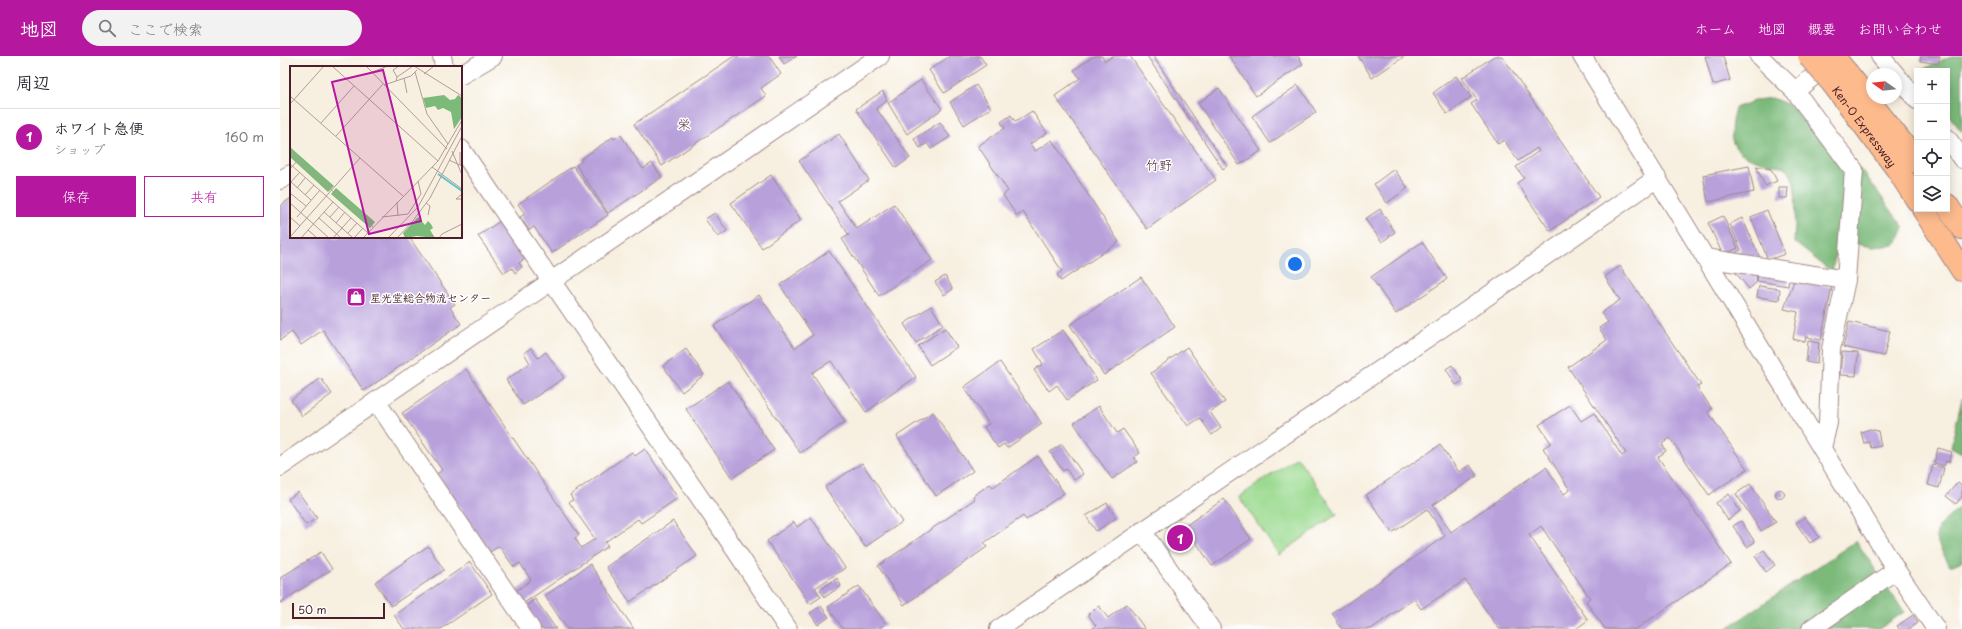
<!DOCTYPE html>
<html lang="ja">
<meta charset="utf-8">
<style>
:root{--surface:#fff;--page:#f2f2f3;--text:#2b2b33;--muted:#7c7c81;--line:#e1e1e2;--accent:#b5179e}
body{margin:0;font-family:"Playpen Sans","Klee One",sans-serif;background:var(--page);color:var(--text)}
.controls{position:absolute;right:12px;top:12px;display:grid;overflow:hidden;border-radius:0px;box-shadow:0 2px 10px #0003}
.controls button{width:36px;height:36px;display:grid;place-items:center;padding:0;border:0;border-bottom:1px solid var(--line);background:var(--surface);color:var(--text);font:20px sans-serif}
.compass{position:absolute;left:1586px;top:12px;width:36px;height:36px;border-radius:50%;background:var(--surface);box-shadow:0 2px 10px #0003;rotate:284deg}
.scale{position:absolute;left:12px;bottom:10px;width:93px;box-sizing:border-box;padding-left:4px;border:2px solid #4a1f2b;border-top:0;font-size:11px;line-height:14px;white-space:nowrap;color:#4a1f2b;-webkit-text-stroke:3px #fff;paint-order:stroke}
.you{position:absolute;left:1015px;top:208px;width:14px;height:14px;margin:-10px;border:3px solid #fff;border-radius:50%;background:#1a73e8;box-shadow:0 0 0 6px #1a73e833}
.badge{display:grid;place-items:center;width:26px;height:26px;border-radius:50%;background:var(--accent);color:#fff;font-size:13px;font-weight:700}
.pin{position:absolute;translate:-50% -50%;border:2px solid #fff;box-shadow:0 1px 4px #0006}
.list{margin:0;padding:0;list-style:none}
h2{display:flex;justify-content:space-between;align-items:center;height:52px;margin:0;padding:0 16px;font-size:17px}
h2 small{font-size:13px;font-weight:400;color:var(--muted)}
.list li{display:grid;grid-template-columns:26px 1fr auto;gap:12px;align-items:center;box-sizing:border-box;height:56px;padding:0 16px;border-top:1px solid var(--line)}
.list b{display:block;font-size:15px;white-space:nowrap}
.list p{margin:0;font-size:13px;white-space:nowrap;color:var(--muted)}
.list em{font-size:13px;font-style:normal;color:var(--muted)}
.actions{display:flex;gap:8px;padding:12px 16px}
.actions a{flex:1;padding:9px 0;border:1px solid var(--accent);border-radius:0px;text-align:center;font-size:14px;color:var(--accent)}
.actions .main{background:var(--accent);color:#fff}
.icon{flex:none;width:22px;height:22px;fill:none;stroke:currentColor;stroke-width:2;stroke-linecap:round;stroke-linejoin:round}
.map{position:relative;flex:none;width:1682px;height:573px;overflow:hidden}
header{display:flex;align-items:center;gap:24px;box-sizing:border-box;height:56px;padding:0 20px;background:var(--accent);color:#fff}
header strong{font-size:19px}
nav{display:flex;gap:22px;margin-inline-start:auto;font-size:14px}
.search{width:280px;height:36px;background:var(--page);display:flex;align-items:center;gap:10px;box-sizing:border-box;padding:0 14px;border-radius:22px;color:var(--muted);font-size:15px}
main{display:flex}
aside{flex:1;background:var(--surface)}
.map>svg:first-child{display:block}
.green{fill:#9bda90;stroke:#727c5e}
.forest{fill:#7cba7a;stroke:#636c52}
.building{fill:#b8a0db}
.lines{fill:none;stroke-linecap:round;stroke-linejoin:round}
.minor-casing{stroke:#a08785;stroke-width:20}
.highway-casing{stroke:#a08785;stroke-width:24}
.minor{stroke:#fff;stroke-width:18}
.highway{stroke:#fcba8d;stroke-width:22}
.highway-bridge-casing{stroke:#a08785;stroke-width:24;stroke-linecap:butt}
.highway-bridge{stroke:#fcba8d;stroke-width:22}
.labels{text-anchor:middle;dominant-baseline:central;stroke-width:3;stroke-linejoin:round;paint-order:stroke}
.street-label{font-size:11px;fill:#4a1f2b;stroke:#fff}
.poi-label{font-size:11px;font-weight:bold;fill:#4a1f2b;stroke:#fff;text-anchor:start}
.quarter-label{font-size:13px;fill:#4a1f2b;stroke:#fff}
.inset-river{fill:none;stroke:#5ac7ce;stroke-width:2}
.inset-road{fill:none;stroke:#b29c97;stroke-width:1}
.view{fill:#b5179e;fill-opacity:0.15;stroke:#b5179e;stroke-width:2}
.inset-edge{fill:none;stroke:#4a1f2b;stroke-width:2}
</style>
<header>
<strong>地図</strong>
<div class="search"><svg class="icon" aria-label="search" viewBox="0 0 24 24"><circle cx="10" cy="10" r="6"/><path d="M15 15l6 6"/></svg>ここで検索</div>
<nav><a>ホーム</a><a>地図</a><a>概要</a><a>お問い合わせ</a></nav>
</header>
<main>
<aside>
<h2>周辺<small></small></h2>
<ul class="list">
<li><span class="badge">1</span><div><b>ホワイト急便</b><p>ショップ</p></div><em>160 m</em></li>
</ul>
<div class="actions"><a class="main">保存</a><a>共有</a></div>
</aside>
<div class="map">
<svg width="1682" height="573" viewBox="0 0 1682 573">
<rect width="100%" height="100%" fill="#fff"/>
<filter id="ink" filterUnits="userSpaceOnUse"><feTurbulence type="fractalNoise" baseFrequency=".025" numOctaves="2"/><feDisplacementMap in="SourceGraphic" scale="8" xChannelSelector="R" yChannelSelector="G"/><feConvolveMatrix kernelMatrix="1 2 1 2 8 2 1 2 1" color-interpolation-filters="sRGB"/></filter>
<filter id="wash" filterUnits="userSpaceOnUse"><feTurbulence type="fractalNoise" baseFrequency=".012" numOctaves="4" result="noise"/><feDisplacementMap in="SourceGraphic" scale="16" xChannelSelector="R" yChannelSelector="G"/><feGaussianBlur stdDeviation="0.9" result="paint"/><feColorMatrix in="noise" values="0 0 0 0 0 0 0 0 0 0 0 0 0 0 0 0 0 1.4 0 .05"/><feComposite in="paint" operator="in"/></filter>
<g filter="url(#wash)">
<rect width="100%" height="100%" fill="#f7efdf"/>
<path class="green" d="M1017,401L1057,458L999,499L959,441Z"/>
<path class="forest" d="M1673,0H1682V76L1667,57V15H1639Z
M1492,42L1511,50L1532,71L1584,117L1624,172L1616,189L1592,191L1558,184L1552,216L1514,186C1515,173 1518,129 1511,119C1506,111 1499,110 1490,108C1454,99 1445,90 1455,52L1477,44Z
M1682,342V397L1671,391Z
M1682,449V505L1670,510L1659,490L1656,480L1658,471Z
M1576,485L1624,556L1599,573H1446Z"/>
<g id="blocks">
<path class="building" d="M454,0H489L501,18L481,32L486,40L382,110L354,68Z
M499,0H517L504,8Z
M670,0H700L706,9L664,37L649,14Z
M814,0H822L825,5L833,0H850L936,124L867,173L775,40L800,22L794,14Z
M867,0H873L947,110L943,113Z
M949,0H1018L1023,8L976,40Z
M1078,0H1125L1092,22Z
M1214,0H1222L1319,141L1270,175L1237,127L1244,122L1236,111L1259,95L1257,92L1238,105L1224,84L1218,88L1191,48L1197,44L1182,22Z
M1425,0H1443L1450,24L1433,29Z
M1641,0H1660L1658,8L1640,5Z
M1176,20L1191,41L1167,58L1153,37Z
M641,24L662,53L627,78L608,47Z
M696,29L711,52L684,69L670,46Z
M1018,29L1036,56L990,87L972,60Z
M939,32L981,95L959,109L918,47Z
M603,35L607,45L596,52L630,102L616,112L576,53Z
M752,55L767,77L750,88L755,95L772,84L839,186L781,225L777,219L782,215L743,156L737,160L723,139L728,135L698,90L725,72L721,66L731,59L735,66Z
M660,66L670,81L651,93L647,87L640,92L634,83Z
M559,78L589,124L558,145L577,173L614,148L652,204L599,240L562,183L569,179L519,105Z
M341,79L363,113L372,107L382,121L328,157L296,109L302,105L301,103L333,81L334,83Z
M293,110L328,159L272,197L254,171L249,174L240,161L245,158L238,148Z
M1469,110L1474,136L1428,146L1423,119Z
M1476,110L1491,113L1497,125L1485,130Z
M1114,113L1128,132L1107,147L1094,128Z
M491,119L521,164L482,192L451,147Z
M1499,131H1508L1507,142H1499Z
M11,142V181H129L175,248L170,251L181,268L84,335L43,274L21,289L12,276L0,284V150Z
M1100,153L1115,176L1102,186L1085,163Z
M1487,154L1505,198L1488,204L1471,161Z
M435,157L447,175L438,181L425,163Z
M1443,160L1458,192L1443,199L1428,167Z
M1462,162L1481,204L1457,203L1455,197L1461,194L1450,168Z
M220,165L246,202L239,207L242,211L235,217L232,212L224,217L198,180Z
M1142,186L1167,223L1116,258L1091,221Z
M549,195L636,321L586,356L551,305L532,317L565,366L520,397L434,270L479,239L515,292L533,279L500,229Z
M1340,210L1421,329L1417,331L1432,353L1428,356L1467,413L1429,439L1390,382L1382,388L1386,395L1378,401L1451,508L1356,573H1325L1306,545L1310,542L1261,470L1249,479L1308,564L1296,573H1219L1185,524L1141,553L1134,543L1091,573H1062L1052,558L1165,480L1147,453L1112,477L1086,439L1160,389L1179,416L1190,409L1197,420L1153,449L1171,476L1266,411L1284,438L1290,434L1263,392L1271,387L1259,369L1290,349L1301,365L1314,357L1342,400L1346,397L1288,311L1327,284L1319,272L1328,266L1321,257L1340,244L1325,221Z
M1459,212L1476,215L1477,226L1469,233L1455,216Z
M1478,216L1509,220L1508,230L1477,225Z
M665,220L673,233L664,239L655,226Z
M861,221L895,271L824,319L790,269Z
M1515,222L1552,231L1541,284L1526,281L1525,286L1513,283L1518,256L1504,253Z
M1479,230L1500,233L1499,244L1477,241Z
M651,250L663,269L636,287L624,268Z
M1569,266L1610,275L1604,300L1563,291Z
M665,272L677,291L650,309L638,290Z
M783,274L817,324L787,344L777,329L769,335L754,314L763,308L754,293Z
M1528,285L1539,287L1537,308L1526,306Z
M907,291L945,346L930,356L941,372L932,379L920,362L908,370L871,317Z
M251,292L258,302L266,296L284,322L243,349L226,324L250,307L244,297Z
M406,293L424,319L402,336L383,310Z
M1562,296L1578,297L1576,320L1560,319Z
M720,306L762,368L727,392L724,388L718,392L704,371L709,368L684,331Z
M1172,309L1183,325L1176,329L1166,313Z
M186,313L299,479L295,482L301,492L315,483L289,446L293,444L290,439L352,396L355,400L365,393L398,442L361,467L358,463L325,486L328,490L244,547L236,535L251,524L240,507L234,511L219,490L210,496L157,418L162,414L122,357Z
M41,322L52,338L22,360L11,344Z
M448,325L494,394L452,422L406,353Z
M819,350L837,377L843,373L860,397L854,401L857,406L832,423L794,367Z
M653,356L693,415L656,440L617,380Z
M1590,373L1598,375L1601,390L1591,392L1589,386L1584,387L1581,376Z
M782,388L803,418L794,424L786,413L783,415L770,396Z
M1658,392L1672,396L1669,406L1666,405L1664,410L1654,407Z
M758,400L784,437L746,464L743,460L704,487L707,491L624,549L598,510L695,443L693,440L710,428L713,431Z
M582,407L622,466L585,491L545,431Z
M1653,409L1664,412L1659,432L1648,429Z
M1678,426L1682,429V440L1676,448L1666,440Z
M1470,428L1496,466L1481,475L1456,438Z
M1495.5 438a4.5 4.5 0 1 1 9 0a4.5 4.5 0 1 1-9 0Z
M18,436L37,462L26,469L8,443Z
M1449,438L1460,455L1448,464L1436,447Z
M944,443L971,483L932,510L905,470Z
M827,447L836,462L816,475L806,460Z
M531,461L565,512L535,532L541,541L530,548L487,485L514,466L517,471Z
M1525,461L1539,481L1530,487L1516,467Z
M393,465L417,500L350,546L326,511Z
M1461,465L1475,486L1467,491L1453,470Z
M901,471L911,486L901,493L895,484L894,479L896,475Z
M148,490L164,514L111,550L95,526Z
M1484,494L1495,509L1486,516L1475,500Z
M41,496L52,513L0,547V522Z
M190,506L212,538L161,573H124L114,559Z
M310,508L354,573H287L265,540Z
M557,522L561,530L545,541L540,534Z
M579,530L606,568L598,573H563L548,551Z
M255,543L276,573H262L246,550Z
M847,548L865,573H812L816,570L808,558L819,550L828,562Z
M541,550L549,561L538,569L530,557Z
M1633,559L1638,567L1629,573H1619L1617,570Z"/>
</g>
</g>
<g filter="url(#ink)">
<use href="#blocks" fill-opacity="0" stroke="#a08785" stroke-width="1"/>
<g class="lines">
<defs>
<path id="minor" d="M162,0L164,11
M1302,0L1616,514L1656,573
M1479,0L1515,35L1574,114L1566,224L1551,293L1548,367L1542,392
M1600,0L1637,44
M181,19L213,0
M1515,35L1552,6
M1667,82L1682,103
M181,93L444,477L508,573
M0,124L11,118
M1425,202L1566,224
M96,345L251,573
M0,411L600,0
M862,475L931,573
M719,573L1172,265L1377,122
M1531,573L1616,514"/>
<g id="highway">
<path d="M1568,18L1637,106"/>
<path id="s1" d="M1553,28L1617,113L1637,144"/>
<path d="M1667,149L1682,172"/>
<path d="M1643,153L1682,214"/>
</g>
</defs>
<use href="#minor" class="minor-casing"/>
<use href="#highway" class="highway-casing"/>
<use href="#minor" class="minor"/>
<use href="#highway" class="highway"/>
<defs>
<path id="highway-bridge" d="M1529,0L1553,28
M1553,0L1568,18"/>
</defs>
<use href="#highway-bridge" class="highway-bridge-casing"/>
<use href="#highway-bridge" class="highway-bridge"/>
</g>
</g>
<defs>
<symbol id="shop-square" viewBox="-11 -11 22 22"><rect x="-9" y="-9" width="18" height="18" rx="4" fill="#b5179e" stroke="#fff"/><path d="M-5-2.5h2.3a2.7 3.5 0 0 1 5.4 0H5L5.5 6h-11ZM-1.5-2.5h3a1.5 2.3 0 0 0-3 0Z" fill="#fff"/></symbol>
</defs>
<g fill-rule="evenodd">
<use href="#shop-square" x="65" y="230" width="22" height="22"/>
</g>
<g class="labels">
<g class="street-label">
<text stroke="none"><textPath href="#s1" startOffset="53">Ken-O Expressway</textPath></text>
</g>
<g class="poi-label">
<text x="90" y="241">星光堂総合物流センター</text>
</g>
<g class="quarter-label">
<text x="404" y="67">栄</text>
<text x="879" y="108">竹野</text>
</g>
</g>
<g transform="translate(10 10)">
<rect width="172" height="172" fill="#f7efdf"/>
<path d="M154,29L160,34L165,33L168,29L172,32V51L164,63L161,46L153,42L148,44L145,40L136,42L133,32ZM0,81L44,120L38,126L0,91ZM46,122L85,156L80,162L41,128ZM128,151L135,159L138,155L141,158L143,162L140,164L145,172L127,170L115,172L113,167Z" fill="#7cba7a"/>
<path class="inset-river" d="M148,108L172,125"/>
<path class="inset-road" d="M42,0L148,95L73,172M76,0L157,83M124,0L172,30M82,6L98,0M125,6L137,48L158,78M134,8L144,0M107,11L103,4L109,0M114,12L117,27M106,15L107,11L123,0M94,19L121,10L127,4M0,30L113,130M0,38L34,0M31,57L64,20M46,70L93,18M162,85L172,109M0,87L83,161M159,94L172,100M148,95L172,54M0,98L78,167M170,99V86M142,101L172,123M0,103L8,94M1,116L21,134M0,117L10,106M7,122L15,112M0,127L16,140M172,128L166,133H172M15,129L24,119M107,136L108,150M0,137L39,172M136,137L140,140L138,149M34,146L63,172M0,151L10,160M7,151L30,124M40,151L49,141M92,151L118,148L131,128L128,115M29,152L51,172M46,157L55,146M18,164L27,172M58,167L67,157M0,171L70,92M11,172L43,136M43,172L61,152M64,172L73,162M98,172L128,141L172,60M107,172L122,156L140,132L172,70M149,172L152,168L172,158"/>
<path class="view" d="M93,4L131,155L79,168L42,16Z"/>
<rect width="172" height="172" class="inset-edge"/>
</g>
</svg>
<div class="controls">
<button>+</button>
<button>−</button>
<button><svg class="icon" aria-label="locate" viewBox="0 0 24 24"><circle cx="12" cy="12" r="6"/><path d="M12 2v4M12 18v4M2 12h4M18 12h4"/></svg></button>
<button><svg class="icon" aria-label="layers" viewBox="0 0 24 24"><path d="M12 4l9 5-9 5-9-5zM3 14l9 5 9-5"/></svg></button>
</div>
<svg class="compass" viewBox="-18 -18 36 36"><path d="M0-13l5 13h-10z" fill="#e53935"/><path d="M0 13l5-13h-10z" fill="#7c7c81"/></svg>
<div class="scale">50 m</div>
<div class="you"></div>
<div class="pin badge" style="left:900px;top:482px">1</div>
</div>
</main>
